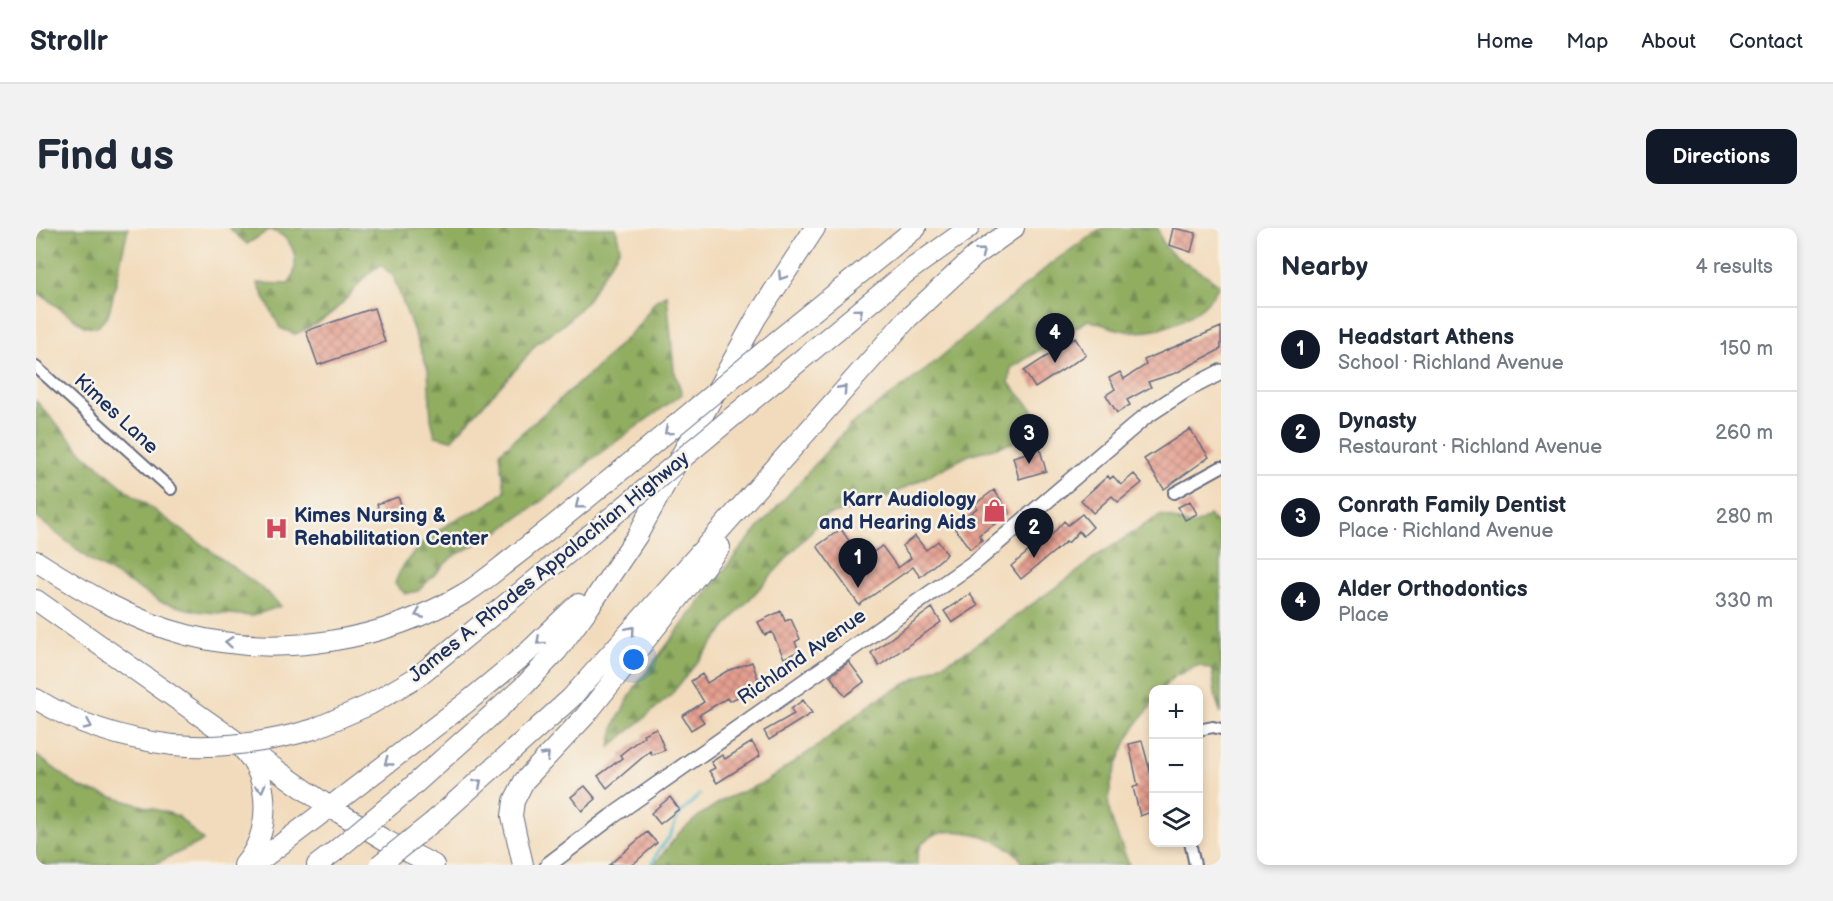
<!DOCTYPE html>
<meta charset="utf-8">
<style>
:root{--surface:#fff;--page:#f2f2f3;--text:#1f2937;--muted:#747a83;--line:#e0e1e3;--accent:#111827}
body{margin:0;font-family:"Balsamiq Sans",sans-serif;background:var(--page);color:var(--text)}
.controls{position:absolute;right:18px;bottom:18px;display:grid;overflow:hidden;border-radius:12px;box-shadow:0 3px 9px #0003}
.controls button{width:54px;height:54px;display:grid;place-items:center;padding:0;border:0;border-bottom:2px solid var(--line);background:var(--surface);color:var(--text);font:30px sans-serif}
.you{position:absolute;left:598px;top:432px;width:21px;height:21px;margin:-15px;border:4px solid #fff;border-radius:50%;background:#1a73e8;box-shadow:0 0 0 9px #1a73e833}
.badge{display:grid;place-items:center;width:39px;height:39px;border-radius:50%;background:var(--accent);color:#fff;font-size:20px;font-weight:700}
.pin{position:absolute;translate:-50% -50px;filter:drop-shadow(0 2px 3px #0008)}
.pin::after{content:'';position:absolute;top:32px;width:21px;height:18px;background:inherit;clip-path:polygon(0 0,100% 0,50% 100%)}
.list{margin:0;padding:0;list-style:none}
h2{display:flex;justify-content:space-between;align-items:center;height:78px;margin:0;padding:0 24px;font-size:26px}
h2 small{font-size:20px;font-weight:400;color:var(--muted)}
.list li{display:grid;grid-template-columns:39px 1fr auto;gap:18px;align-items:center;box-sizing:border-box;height:84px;padding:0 24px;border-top:2px solid var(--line)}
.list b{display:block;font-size:22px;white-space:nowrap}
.list p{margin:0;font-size:20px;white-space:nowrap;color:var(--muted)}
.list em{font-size:20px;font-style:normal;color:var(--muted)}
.icon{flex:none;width:33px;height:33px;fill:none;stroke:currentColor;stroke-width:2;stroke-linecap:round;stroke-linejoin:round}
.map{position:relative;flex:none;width:1185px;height:637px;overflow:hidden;border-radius:12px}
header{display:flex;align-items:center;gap:36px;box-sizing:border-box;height:84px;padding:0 30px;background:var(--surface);border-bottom:2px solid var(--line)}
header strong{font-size:28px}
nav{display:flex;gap:33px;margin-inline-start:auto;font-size:21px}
.intro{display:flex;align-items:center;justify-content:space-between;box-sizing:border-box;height:144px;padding:0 36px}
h1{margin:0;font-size:42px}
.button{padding:15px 27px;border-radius:12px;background:var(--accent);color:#fff;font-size:21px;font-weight:700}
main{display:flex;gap:36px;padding:0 36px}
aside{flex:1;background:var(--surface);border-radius:12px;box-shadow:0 3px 9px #0003}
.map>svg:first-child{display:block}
.forest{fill:url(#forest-firs);stroke:#566e5f;stroke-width:1.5}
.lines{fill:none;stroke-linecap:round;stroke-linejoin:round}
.stream{stroke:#51b8cf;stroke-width:3}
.building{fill:url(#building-cross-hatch)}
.street-casing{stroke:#666b7f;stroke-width:14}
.secondary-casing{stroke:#666b7f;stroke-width:18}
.highway-casing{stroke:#666b7f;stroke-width:22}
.street{stroke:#fff;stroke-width:10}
.secondary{stroke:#fff;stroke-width:15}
.highway{stroke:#fff;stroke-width:20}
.highway-bridge-casing{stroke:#666b7f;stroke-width:22;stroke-linecap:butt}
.highway-bridge{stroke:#fff;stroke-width:20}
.oneway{stroke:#8d97ae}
.labels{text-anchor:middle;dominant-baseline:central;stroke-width:5;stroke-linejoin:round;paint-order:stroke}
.street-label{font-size:20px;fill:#1b2f5e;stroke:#f7f3e8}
.poi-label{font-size:20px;font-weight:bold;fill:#1b2f5e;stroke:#f7f3e8;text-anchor:end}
</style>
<header>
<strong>Strollr</strong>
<nav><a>Home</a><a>Map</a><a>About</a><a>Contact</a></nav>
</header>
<div class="intro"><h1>Find us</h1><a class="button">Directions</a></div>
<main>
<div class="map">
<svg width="1185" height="637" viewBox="0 0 1185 637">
<defs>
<pattern id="forest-firs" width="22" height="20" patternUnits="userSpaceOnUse" patternTransform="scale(1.5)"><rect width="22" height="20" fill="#90ad60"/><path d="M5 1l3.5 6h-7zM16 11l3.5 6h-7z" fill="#758d52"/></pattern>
<pattern id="building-cross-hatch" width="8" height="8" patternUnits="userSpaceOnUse" patternTransform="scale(1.5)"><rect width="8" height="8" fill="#e59f8f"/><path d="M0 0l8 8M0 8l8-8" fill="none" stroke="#b98278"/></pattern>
</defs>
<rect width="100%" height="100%" fill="#f7f3e8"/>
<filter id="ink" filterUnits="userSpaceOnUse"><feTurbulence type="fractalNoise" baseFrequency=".0167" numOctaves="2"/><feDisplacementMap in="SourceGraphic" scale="12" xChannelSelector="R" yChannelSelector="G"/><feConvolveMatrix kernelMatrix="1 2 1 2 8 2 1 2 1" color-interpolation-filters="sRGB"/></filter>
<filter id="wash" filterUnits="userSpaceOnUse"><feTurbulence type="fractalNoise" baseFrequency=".008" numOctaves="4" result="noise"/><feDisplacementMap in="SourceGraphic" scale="24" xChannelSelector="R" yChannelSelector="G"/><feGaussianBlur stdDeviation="1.35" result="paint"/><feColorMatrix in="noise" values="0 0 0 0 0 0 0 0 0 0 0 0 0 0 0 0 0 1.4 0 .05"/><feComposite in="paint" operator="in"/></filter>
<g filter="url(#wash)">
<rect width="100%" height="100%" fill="#f2dbbc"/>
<path class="forest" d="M0,0H92L75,77L71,89L61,99L48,98L0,63Z
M193,0H580L584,20L550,74L527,97L501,115L481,140L415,212L399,208L395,191L392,141L357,48L345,37C329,45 322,59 309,72C295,88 279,98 259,106L244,100L221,55L253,56C266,34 258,8 233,2L211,16Z
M1066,0H1122C1128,34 1160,35 1183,57C1170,86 1128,105 1097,104C1082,103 1066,96 1052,92L975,140L973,155L1003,189L1008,203L996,209L933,227L832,279L790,287L701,385L634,468L574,519L579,496L599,459L705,320L814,197L892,140L1017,34Z
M631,66L638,142L646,166L556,231L525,259L465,302L416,329L382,363L369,366L359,355C368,328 395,305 420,292C438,283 455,277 469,263L464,224L562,138L604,96L619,73Z
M0,173L45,223L89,261L226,360L245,378L216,388L159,383L125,374L54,332L0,289Z
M1124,287C1145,290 1153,306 1173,287L1185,301V485L1180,471L1176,442L1163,437L1137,449L1126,461H1118C1118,484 1110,481 1100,497C1088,516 1070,557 1073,580C1075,596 1087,620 1093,637H987C979,607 876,580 881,637H618L643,605L664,587L689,571L729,554L783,517L840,472L931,423L1045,341L1056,331Z
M0,527L45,560L142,588L167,613L116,637H0Z"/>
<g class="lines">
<path class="stream" d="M616,637L621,625L634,608L642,588L664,566"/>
</g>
<g id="blocks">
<path class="building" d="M1137,0L1160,5L1155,24L1133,17Z
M338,80L349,114L282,137L270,103Z
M1185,99V121L1140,145L1112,154L1115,159L1091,172L1094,177L1081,185L1070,167L1079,161L1073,150L1084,144L1088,151L1110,137L1108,132Z
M1039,110L1050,127L999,160L988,143Z
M1154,201L1173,229L1128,261L1108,231Z
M1004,221L1010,243L983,251L977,229Z
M1098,246L1106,255L1082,274L1076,268L1057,285L1045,272L1072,248L1074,251L1077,248L1085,257Z
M958,262L974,285L943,307L946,312L934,321L917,298L941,280L939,276Z
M362,269L367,281L345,288L341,276Z
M1154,273L1161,286L1149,292L1142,279Z
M1046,286L1057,299L1047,308L1043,303L1032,315L1030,314L985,351L975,338L1010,309L1012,311L1028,293L1032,297Z
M805,301L826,332L846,318L862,340L875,330L866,318L879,308L890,322L902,313L911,326L884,349L877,339L823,377L781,318Z
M934,366L942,378L916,395L908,383Z
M896,380L905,394L843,438L835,425Z
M745,383L749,393L755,391L764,411L759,414L763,423L748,430L736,404L729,407L722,394Z
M716,434L725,459L693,473L691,470L663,487L668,494L655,502L646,488L668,474L655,453L666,446L671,455L691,443Z
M813,434L828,454L809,468L794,448Z
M767,472L776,485L733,512L728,503L758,486L755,481Z
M620,500L629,522L616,527L614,523L571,560L562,548L586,530L584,527L608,508L607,506Z
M1106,513L1118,558V583L1104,588L1097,559L1102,558L1093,516Z
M716,514L724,528L681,555L673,543L679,540L675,534L686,527L689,531Z
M549,558L560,571L546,583L535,569Z
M634,569L643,581L624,596L615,585Z
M611,604L621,615L603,631L596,637H573Z"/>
</g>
</g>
<g filter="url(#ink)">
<use href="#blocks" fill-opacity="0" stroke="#666b7f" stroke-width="1.5"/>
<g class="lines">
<defs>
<path id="street" d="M0,139L135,261
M1138,265L1185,239
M1162,502L1177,499L1185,501
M1154,614L1159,637"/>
<path id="secondary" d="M512,637L575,589L939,334L1110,188L1150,162L1185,144"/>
<path id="highway" d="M742,112L880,0
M713,175L871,44L933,0
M0,333C47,363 96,393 151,407C243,431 349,413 431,364C447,354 461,342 475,331C514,301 551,270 588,240
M0,372L292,578L349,612L398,637
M0,471C42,497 88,511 137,517
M278,501L333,477L381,449L520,335
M207,521C236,553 235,605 208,637
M371,563L489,457L521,423L554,378L601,308L720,90L779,0
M398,593L535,470L872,90L939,28L978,0
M218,637L430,475L493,423L542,376
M281,637L298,624
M487,637L476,588L478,573L488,553L549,488L684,319"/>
</defs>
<use href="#street" class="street-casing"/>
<use href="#secondary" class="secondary-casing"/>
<use href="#highway" class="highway-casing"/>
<use href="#street" class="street"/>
<use href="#secondary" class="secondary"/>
<use href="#highway" class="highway"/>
<defs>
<path id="highway-bridge" d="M588,240L742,112
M520,335L713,175
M137,517C186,521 231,515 278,501
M298,624L371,563
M343,637L398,593"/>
</defs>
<use href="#highway-bridge" class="highway-bridge-casing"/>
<use href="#highway-bridge" class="highway-bridge"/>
</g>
<defs><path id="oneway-chevron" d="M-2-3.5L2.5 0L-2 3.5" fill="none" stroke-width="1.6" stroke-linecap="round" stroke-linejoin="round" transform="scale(1.5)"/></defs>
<g class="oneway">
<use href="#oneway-chevron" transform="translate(945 24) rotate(-38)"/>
<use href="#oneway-chevron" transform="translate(746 48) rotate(123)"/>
<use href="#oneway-chevron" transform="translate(823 84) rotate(-40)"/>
<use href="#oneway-chevron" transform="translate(807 161) rotate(-48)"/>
<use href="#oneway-chevron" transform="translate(632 203) rotate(140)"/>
<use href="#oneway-chevron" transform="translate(543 277) rotate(141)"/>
<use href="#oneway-chevron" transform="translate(383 386) rotate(158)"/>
<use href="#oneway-chevron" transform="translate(595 402) rotate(-49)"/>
<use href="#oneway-chevron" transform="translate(504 413) rotate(138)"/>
<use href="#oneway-chevron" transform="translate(193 414) rotate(-175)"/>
<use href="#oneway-chevron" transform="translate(52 497) rotate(24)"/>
<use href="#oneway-chevron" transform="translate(510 528) rotate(-46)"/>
<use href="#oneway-chevron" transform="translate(352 534) rotate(144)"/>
<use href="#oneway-chevron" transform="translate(442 555) rotate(-41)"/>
<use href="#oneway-chevron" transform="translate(225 560) rotate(75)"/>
</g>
</g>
<defs>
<symbol id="shop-bare" viewBox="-9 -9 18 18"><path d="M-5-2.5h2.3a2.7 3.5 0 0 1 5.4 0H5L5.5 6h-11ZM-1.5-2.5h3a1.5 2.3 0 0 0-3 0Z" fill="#d1495b" stroke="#f7f3e8" stroke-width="2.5" paint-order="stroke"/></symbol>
<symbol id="hospital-bare" viewBox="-9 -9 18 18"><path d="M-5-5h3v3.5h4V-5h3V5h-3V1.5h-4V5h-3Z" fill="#d1495b" stroke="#f7f3e8" stroke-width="2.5" paint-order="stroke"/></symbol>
</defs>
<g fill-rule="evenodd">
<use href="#shop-bare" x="942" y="266" width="33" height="33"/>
<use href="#hospital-bare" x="224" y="284" width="33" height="33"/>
</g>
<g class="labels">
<g class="street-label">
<text transform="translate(80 186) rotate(43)">Kimes Lane</text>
<text transform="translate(513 339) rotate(-39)">James A. Rhodes Appalachian Highway</text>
<text transform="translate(766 429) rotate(-35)">Richland Avenue</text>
</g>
<g class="poi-label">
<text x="940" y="272">Karr Audiology<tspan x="940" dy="23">and Hearing Aids</tspan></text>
<text x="258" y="288" text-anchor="start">Kimes Nursing &amp;<tspan x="258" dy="23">Rehabilitation Center</tspan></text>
</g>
</g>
</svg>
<div class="controls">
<button>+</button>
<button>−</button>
<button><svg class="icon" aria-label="layers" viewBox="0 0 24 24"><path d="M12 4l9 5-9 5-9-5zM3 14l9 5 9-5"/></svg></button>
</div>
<div class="you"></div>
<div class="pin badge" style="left:822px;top:360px">1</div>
<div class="pin badge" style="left:998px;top:330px">2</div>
<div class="pin badge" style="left:993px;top:236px">3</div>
<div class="pin badge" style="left:1019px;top:135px">4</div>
</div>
<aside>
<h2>Nearby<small>4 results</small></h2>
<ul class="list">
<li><span class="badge">1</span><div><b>Headstart Athens</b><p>School · Richland Avenue</p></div><em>150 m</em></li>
<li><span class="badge">2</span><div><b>Dynasty</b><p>Restaurant · Richland Avenue</p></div><em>260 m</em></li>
<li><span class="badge">3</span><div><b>Conrath Family Dentist</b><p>Place · Richland Avenue</p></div><em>280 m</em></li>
<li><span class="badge">4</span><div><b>Alder Orthodontics</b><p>Place</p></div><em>330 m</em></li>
</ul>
</aside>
</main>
